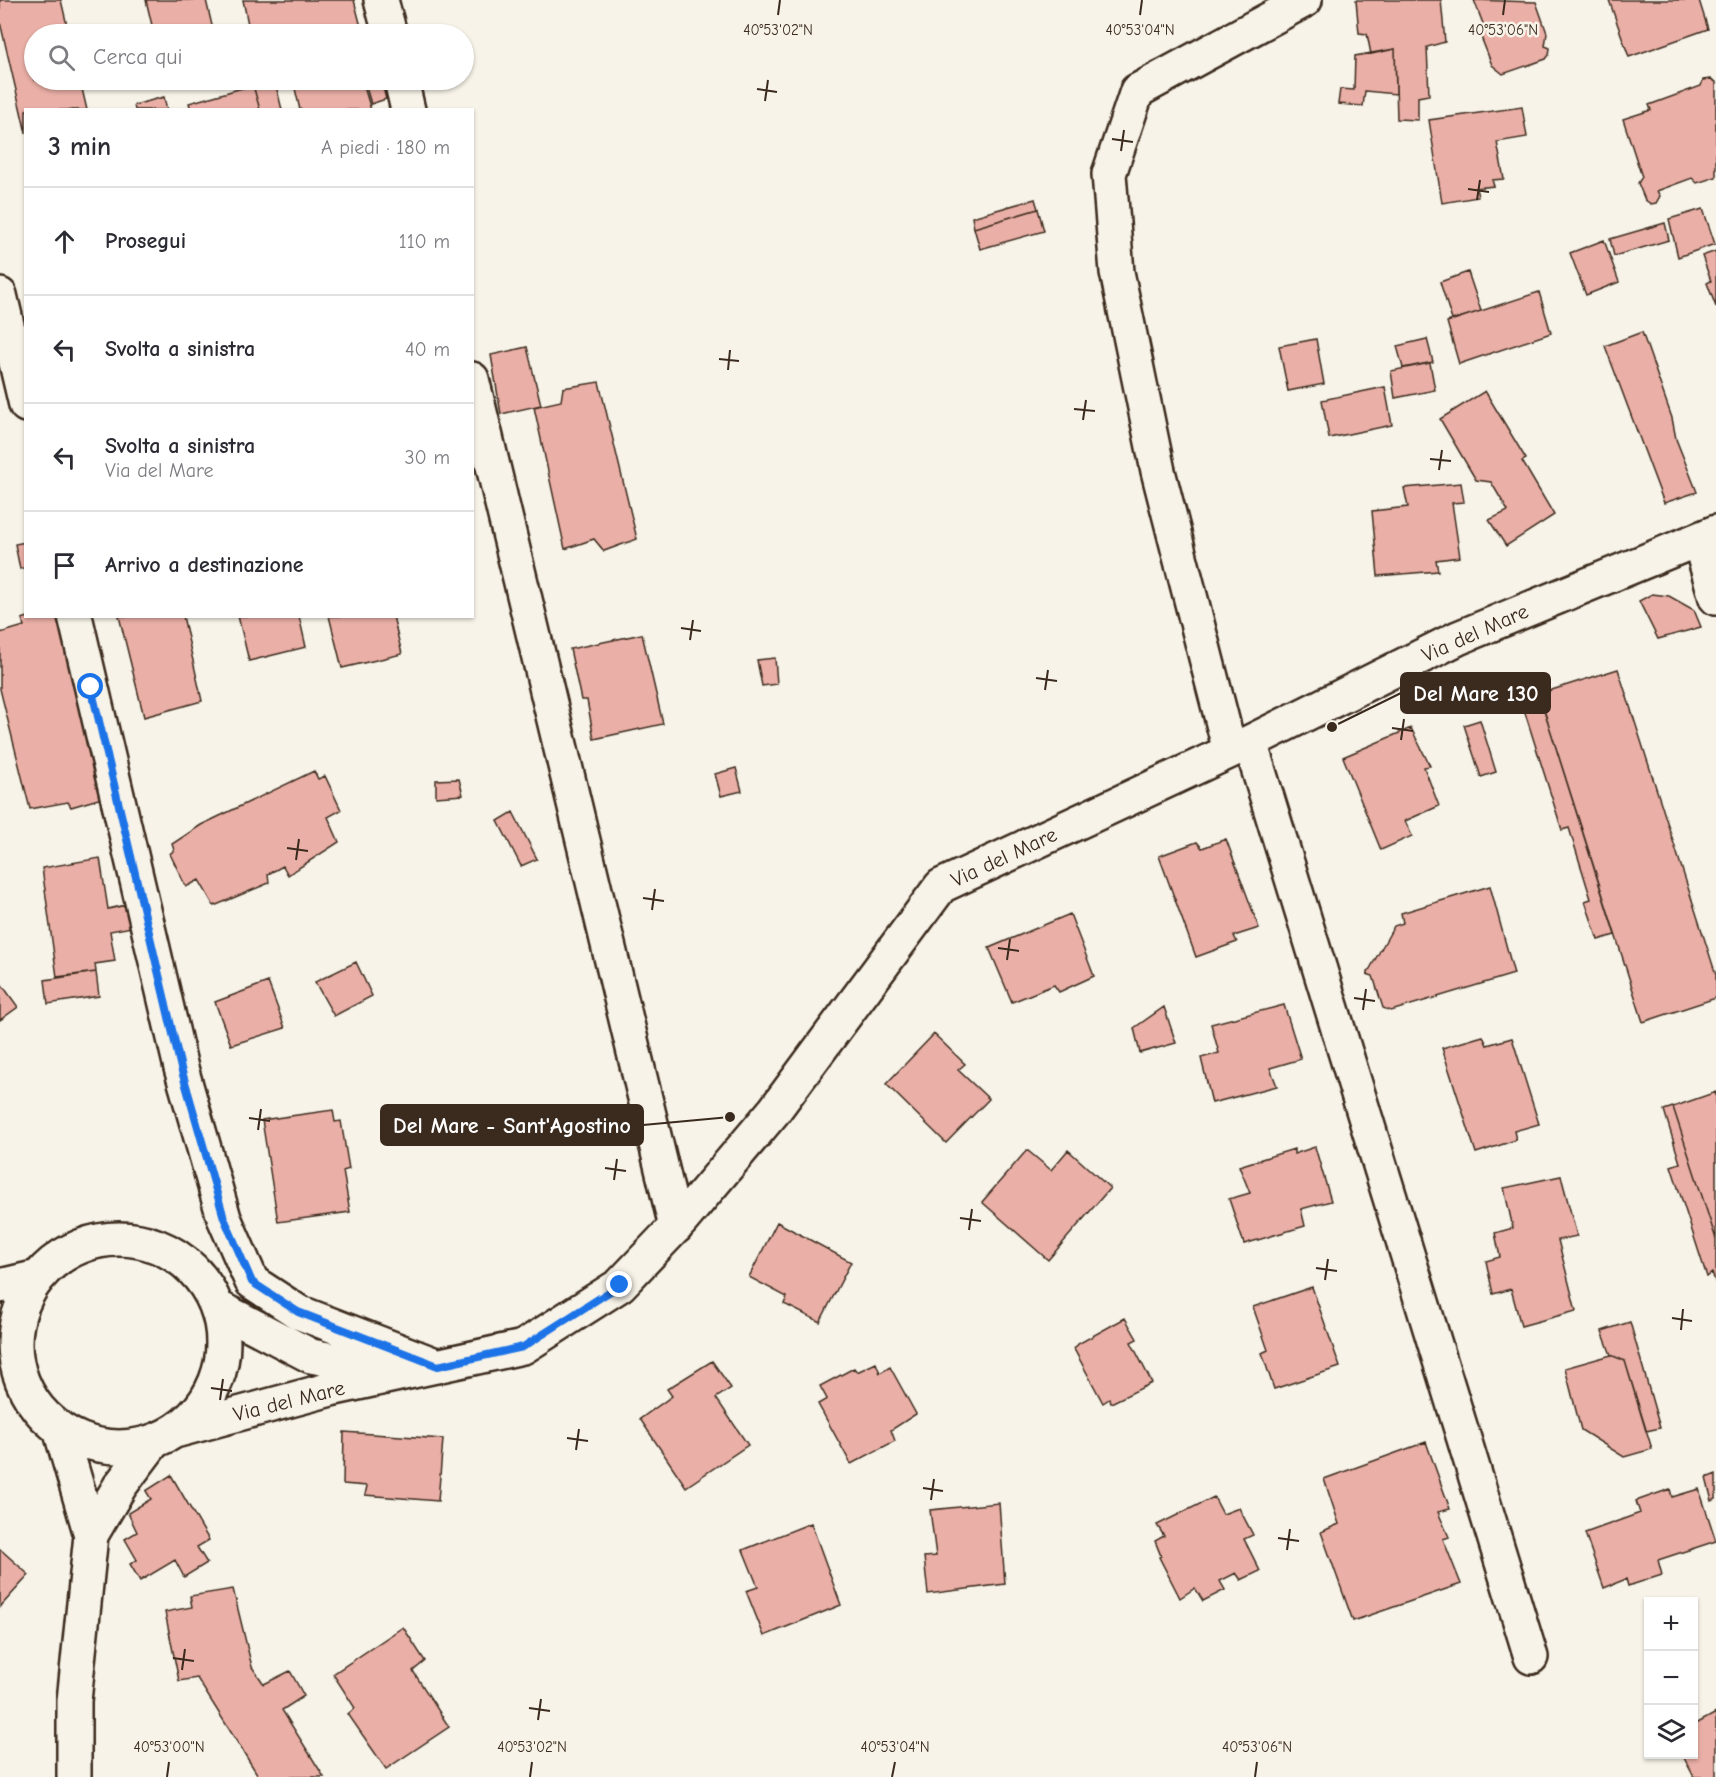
<!DOCTYPE html>
<html lang="it">
<meta charset="utf-8">
<style>
:root{--surface:#fff;--page:#f2f2f3;--text:#2b2b33;--muted:#7c7c81;--line:#e1e1e2}
body{margin:0;font-family:"Comic Neue",sans-serif;background:var(--page);color:var(--text)}
.controls{position:absolute;right:18px;bottom:18px;display:grid;overflow:hidden;border-radius:0px;box-shadow:0 2px 4px #0004}
.controls button{width:54px;height:54px;display:grid;place-items:center;padding:0;border:0;border-bottom:2px solid var(--line);background:var(--surface);color:var(--text);font:30px sans-serif}
.stop{position:absolute;width:18px;height:18px;margin:-14px;border:4px solid #1a73e8;border-radius:50%;background:#fff}
.stop.end{background:#1a73e8;border-color:#fff;box-shadow:0 2px 6px #0008}
.list{margin:0;padding:0;list-style:none}
h2{display:flex;justify-content:space-between;align-items:center;height:78px;margin:0;padding:0 24px;font-size:26px}
h2 small{font-size:20px;font-weight:400;color:var(--muted)}
.list li{display:grid;grid-template-columns:39px 1fr auto;gap:18px;align-items:center;box-sizing:border-box;height:108px;padding:0 24px;border-top:2px solid var(--line)}
.list b{display:block;font-size:22px;white-space:nowrap}
.list p{margin:0;font-size:20px;white-space:nowrap;color:var(--muted)}
.list em{font-size:20px;font-style:normal;color:var(--muted)}
.icon{flex:none;width:33px;height:33px;fill:none;stroke:currentColor;stroke-width:2;stroke-linecap:round;stroke-linejoin:round}
.map{position:relative;flex:none;width:1716px;height:1777px;overflow:hidden}
.search{position:absolute;background:var(--surface);box-shadow:0 2px 4px #0004;left:24px;top:24px;width:450px;height:66px;display:flex;align-items:center;gap:15px;box-sizing:border-box;padding:0 21px;border-radius:33px;color:var(--muted);font-size:22px}
.panel{position:absolute;background:var(--surface);box-shadow:0 2px 4px #0004;left:24px;top:108px;width:450px;height:510px;border-radius:0px}
.map>svg:first-child{display:block}
.building{fill:#eaafa6;stroke:#3b2a1e;stroke-width:1.5}
.lines{fill:none;stroke-linecap:round;stroke-linejoin:round}
.minor-casing{stroke:#3b2a1e;stroke-width:38}
.minor{stroke:#f7f3e8;stroke-width:33}
.route{stroke:#1a73e8;stroke-width:8}
.ticks{fill:none;stroke:#3b2a1e;stroke-width:2}
.labels{text-anchor:middle;dominant-baseline:central;stroke-width:5;stroke-linejoin:round;paint-order:stroke}
.street-label{font-size:21px;fill:#3b2a1e;stroke:#f7f3e8}
.ticks-label{font-size:15px;text-anchor:middle;fill:#3b2a1e;stroke:#f7f3e8;stroke-width:5;stroke-linejoin:round;paint-order:stroke}
.leader{fill:none;stroke:#3b2a1e;stroke-width:2}
.callout-dot{fill:#3b2a1e;stroke:#f7f3e8;stroke-width:2}
.callout{fill:#3b2a1e;stroke:#3b2a1e;stroke-width:2}
.callout-label{font-size:22px;text-anchor:middle;font-weight:bold;fill:#fff}
</style>
<div class="map">
<svg width="1716" height="1777" viewBox="0 0 1716 1777">
<rect width="100%" height="100%" fill="#f7f3e8"/>
<filter id="ink" filterUnits="userSpaceOnUse"><feTurbulence type="fractalNoise" baseFrequency=".0167" numOctaves="2"/><feDisplacementMap in="SourceGraphic" scale="12" xChannelSelector="R" yChannelSelector="G"/><feConvolveMatrix kernelMatrix="1 2 1 2 8 2 1 2 1" color-interpolation-filters="sRGB"/></filter>
<g filter="url(#ink)">
<path class="building" d="M0,0H61L69,34H34V80H80L87,110H26V133L0,22Z
M146,0H206L214,34H154Z
M243,0H354L361,27L330,34H250Z
M1356,0H1441L1445,42L1427,47L1429,95L1418,97V120L1397,119L1395,49L1371,54L1367,34L1359,33Z
M1474,0L1536,2L1547,33L1545,46L1550,48L1549,55L1546,59L1503,74L1492,65L1481,37L1485,29Z
M1609,0H1699L1708,29L1629,57Z
M1395,49L1396,94L1365,91L1363,106L1338,104L1340,89L1354,90L1355,56Z
M1711,79L1716,82V177L1697,183L1692,178L1657,191L1660,196L1656,203L1651,204L1645,200L1638,183L1642,177L1623,119L1651,110L1649,105L1701,86L1703,80Z
M293,80H362L371,110H300Z
M364,80H381L386,99L371,104Z
M275,81L282,110H260L253,85Z
M253,85L260,110H191L189,103Z
M164,97L167,110H135L134,105Z
M1522,107L1527,137L1497,142L1504,179L1492,180L1494,186L1476,188L1478,197L1442,203L1429,120Z
M1035,199L1038,209L974,228L972,217Z
M1038,209L1044,231L980,249L974,228Z
M1703,209L1715,244L1678,257L1669,219Z
M1665,223L1669,240L1614,256L1610,239Z
M1604,240L1619,282L1586,295L1570,253Z
M1716,251V307L1707,283L1711,281L1702,256Z
M1468,272L1481,311L1452,320L1440,282Z
M1539,292L1551,333L1459,364L1447,322Z
M1642,332L1672,418L1676,439L1697,492L1664,503L1605,346Z
M1316,339L1324,384L1288,391L1279,346Z
M1427,339L1433,362L1403,368L1397,346Z
M527,347L541,405L501,414L491,355Z
M1430,363L1435,390L1395,398L1391,371Z
M599,382L637,539L604,551L594,539L565,549L534,407L561,401L563,388Z
M1385,387L1392,425L1329,438L1322,400Z
M1485,391L1526,459L1522,461L1554,515L1506,546L1489,520L1508,511L1491,482L1476,480L1440,419Z
M1461,483L1464,502L1452,503L1460,557L1436,560L1438,571L1378,576L1372,511L1408,507L1404,488Z
M26,542V567L20,569L15,544Z
M1652,594L1669,596L1694,610L1701,627L1658,639L1639,601Z
M31,616H60L102,798L71,807L68,802L30,809L0,689V633L24,626L22,619Z
M119,616H183L202,701L144,717Z
M238,616H299L306,647L249,661Z
M329,616H393L402,654L342,668Z
M642,634L663,724L594,739L587,700H581L570,649Z
M775,658L777,684L762,686L757,660Z
M1618,669L1716,975V998L1643,1022L1539,694Z
M1539,694L1615,935L1598,940L1585,901L1591,899L1569,828L1562,830L1521,700Z
M1480,720L1496,772L1481,777L1464,725Z
M1411,728L1430,766L1424,767L1439,806L1405,821L1412,836L1381,850L1343,757Z
M736,768L742,791L721,796L715,774Z
M314,771L318,779L325,776L341,810L328,817L339,842L288,875L283,866L268,874L269,883L214,906L199,880L186,887L170,854L174,850L172,844L201,825Z
M459,779L463,795L436,797V780Z
M513,812L537,859L521,866L498,821Z
M1226,839L1259,928L1234,936L1237,942L1196,957L1159,856L1197,842L1202,848Z
M100,858L108,909L126,905L132,927L110,931L115,961L95,964L96,972L57,977L42,868Z
M1490,886L1514,974L1391,1011L1383,1008L1373,976L1367,974L1394,926L1403,923L1401,913Z
M1070,914L1094,976L1059,992L1054,985L1012,1002L989,948Z
M356,962L372,996L334,1016L315,982Z
M96,972L99,996L48,1004L45,980Z
M0,982L18,1007L0,1020Z
M268,982L285,1028L231,1045L215,1002Z
M1284,1005L1301,1059L1270,1068L1277,1086L1212,1103L1201,1058L1219,1053L1211,1024Z
M1164,1007L1176,1043L1140,1053L1134,1028Z
M934,1034L965,1064L958,1070L989,1099L946,1143L886,1084Z
M1483,1036L1487,1045L1512,1038L1539,1124L1514,1131L1516,1140L1476,1153L1442,1048Z
M1716,1092V1239L1673,1107Z
M1673,1107L1716,1239V1284L1712,1273L1707,1277L1671,1166L1680,1163L1664,1110Z
M333,1110L335,1122L341,1121L349,1169L343,1171L350,1212L278,1222L262,1120Z
M1315,1147L1331,1201L1301,1209L1305,1226L1244,1244L1229,1199L1250,1193L1239,1166L1294,1149V1154Z
M1027,1150L1051,1170L1068,1150L1110,1188L1048,1260L982,1202Z
M1561,1176L1577,1236L1558,1240L1576,1311L1521,1326L1511,1289L1493,1294L1486,1261L1500,1257L1495,1233L1513,1228L1504,1188Z
M777,1222L851,1262L820,1322L784,1304L787,1297L749,1277Z
M1312,1287L1340,1367L1274,1389L1262,1353L1268,1350L1253,1307Z
M1125,1318L1137,1339L1131,1342L1152,1383L1111,1403L1109,1399L1103,1403L1074,1349L1078,1344Z
M1630,1322L1660,1428L1646,1431L1625,1361L1611,1355L1602,1331Z
M1611,1355L1625,1361L1652,1449L1624,1457L1581,1430L1565,1368Z
M712,1361L731,1388L716,1398L748,1445L686,1487L640,1419L672,1396L667,1389Z
M876,1363L880,1373L890,1367L916,1414L891,1430L895,1441L851,1464L818,1404L827,1399L820,1386L854,1368L857,1372Z
M344,1432L443,1439L438,1501L365,1495L367,1486L343,1484Z
M1426,1442L1450,1509L1438,1512L1449,1537L1443,1539L1461,1584L1353,1621L1321,1532L1339,1524L1324,1479Z
M1716,1474V1499L1712,1501L1706,1478Z
M171,1475L209,1540L197,1547L207,1563L184,1577L175,1560L140,1581L130,1564L137,1560L125,1539L137,1532L128,1513L151,1499L146,1491Z
M1670,1489L1672,1497L1699,1489L1716,1541L1658,1560L1662,1575L1628,1586L1626,1579L1604,1588L1585,1533L1640,1513L1636,1501Z
M1214,1497L1223,1514L1239,1508L1253,1535L1244,1539L1260,1571L1241,1580L1236,1573L1220,1581L1225,1590L1203,1601L1195,1588L1180,1598L1159,1557L1161,1556L1155,1541L1164,1536L1157,1525Z
M999,1503L1005,1584L928,1594L924,1557L936,1556L930,1510Z
M811,1523L841,1605L764,1636L746,1591L758,1587L743,1550Z
M0,1549L29,1575L0,1607Z
M233,1589L252,1667L264,1684L290,1671L304,1696L282,1710L324,1777H259L197,1678L179,1681L165,1612L192,1607L190,1596Z
M403,1627L425,1661L413,1671L449,1727L386,1769L348,1714L355,1708L333,1674Z
M1716,1713V1777H1694L1682,1754H1694V1725Z"/>
<g class="lines">
<defs>
<path id="minor" d="M381,0L390,34
M401,80L408,110
M0,295L26,405
M472,379L676,1227
M1699,539L1716,598
M75,616L181,1068L224,1218L252,1282L298,1312L438,1366
M1250,742L1531,1657
M1230,751L1158,471L1117,272L1109,174L1137,91L1305,0
M15 1343a104 104 0 1 1 208 0a104 104 0 1 1-208 0Z
M0,1286L38,1277
M217,1307L311,1356L387,1370
M60,1429L91,1535L74,1701V1777
M175,1431L331,1389L523,1347L620,1285L681,1221L774,1111L941,886L1250,742L1458,638L1716,532
M91,1535L120,1486L154,1441"/>
</defs>
<use href="#minor" class="minor-casing"/>
<use href="#minor" class="minor"/>
</g>
</g>
<g class="lines" filter="url(#ink)">
<path class="route" d="M91,687L181,1068L224,1218L252,1282L298,1312L438,1366L523,1347L620,1285"/>
</g>
<path class="ticks" d="M778,15L780,0M1140,15L1142,0M1503,15L1505,0M757,89L777,92M765,101L768,80M1112,139L1133,142M1121,151L1124,130M1468,189L1489,192M1477,200L1480,180M719,359L739,361M728,370L730,350M1074,409L1095,411M1083,420L1086,400M1430,459L1451,461M1439,470L1442,450M681,628L701,631M690,640L693,620M1036,678L1057,681M1045,690L1048,670M1392,728L1413,731M1401,740L1404,719M287,848L308,851M296,860L299,839M643,898L664,901M652,910L655,889M998,948L1019,951M1007,960L1010,939M1354,998L1375,1001M1363,1010L1366,989M249,1118L270,1121M258,1130L261,1109M605,1168L626,1171M614,1180L617,1159M960,1218L981,1221M969,1230L972,1209M1316,1268L1337,1271M1325,1280L1328,1259M1672,1318L1692,1321M1681,1330L1683,1309M211,1388L232,1391M220,1400L223,1379M567,1438L588,1441M576,1450L579,1429M923,1488L943,1491M931,1500L934,1479M1278,1538L1299,1541M1287,1550L1290,1529M173,1658L194,1661M182,1670L185,1649M529,1708L550,1711M538,1720L541,1699M167,1777L169,1762M530,1777L532,1762M892,1777L895,1762M1255,1777L1257,1762"/>
<g class="labels">
<g class="street-label">
<text transform="translate(1475 633) rotate(-24)">Via del Mare</text>
<text transform="translate(1004 857) rotate(-25)">Via del Mare</text>
<text transform="translate(289 1401) rotate(-14)">Via del Mare</text>
</g>
</g>
<g class="ticks-label">
<text x="778" y="35">40°53'02"N</text>
<text x="1140" y="35">40°53'04"N</text>
<text x="1503" y="35">40°53'06"N</text>
<text x="169" y="1752">40°53'00"N</text>
<text x="532" y="1752">40°53'02"N</text>
<text x="895" y="1752">40°53'04"N</text>
<text x="1257" y="1752">40°53'06"N</text>
</g>
<path class="leader" d="M1332 727L1401 693M730 1117L643 1125"/>
<g class="callout-dot">
<circle cx="1332" cy="727" r="6"/>
<circle cx="730" cy="1117" r="6"/>
</g>
<g class="callout">
<rect x="1401" y="673" width="149" height="40" rx="6"/>
<rect x="381" y="1105" width="262" height="40" rx="6"/>
</g>
<g class="callout-label">
<text x="1476" y="701">Del Mare 130</text>
<text x="512" y="1133">Del Mare - Sant'Agostino</text>
</g>
</svg>
<div class="controls">
<button>+</button>
<button>−</button>
<button><svg class="icon" aria-label="layers" viewBox="0 0 24 24"><path d="M12 4l9 5-9 5-9-5zM3 14l9 5 9-5"/></svg></button>
</div>
<div class="stop" style="left:91px;top:687px"></div>
<div class="stop end" style="left:620px;top:1285px"></div>
<div class="search"><svg class="icon" aria-label="search" viewBox="0 0 24 24"><circle cx="10" cy="10" r="6"/><path d="M15 15l6 6"/></svg>Cerca qui</div>
<section class="panel">
<h2>3 min<small>A piedi · 180 m</small></h2>
<ul class="list">
<li><svg class="icon" aria-label="ahead" viewBox="0 0 24 24"><path d="M12 20V5M6 11l6-6 6 6"/></svg><div><b>Prosegui</b></div><em>110 m</em></li>
<li><svg class="icon" aria-label="left" viewBox="0 0 24 24"><path d="M17 20v-9H6M10 6l-5 5 5 5"/></svg><div><b>Svolta a sinistra</b></div><em>40 m</em></li>
<li><svg class="icon" aria-label="left" viewBox="0 0 24 24"><path d="M17 20v-9H6M10 6l-5 5 5 5"/></svg><div><b>Svolta a sinistra</b><p>Via del Mare</p></div><em>30 m</em></li>
<li><svg class="icon" aria-label="arrive" viewBox="0 0 24 24"><path d="M6 21V4h12l-3 4 3 4H6"/></svg><div><b>Arrivo a destinazione</b></div></li>
</ul>
</section>
</div>
